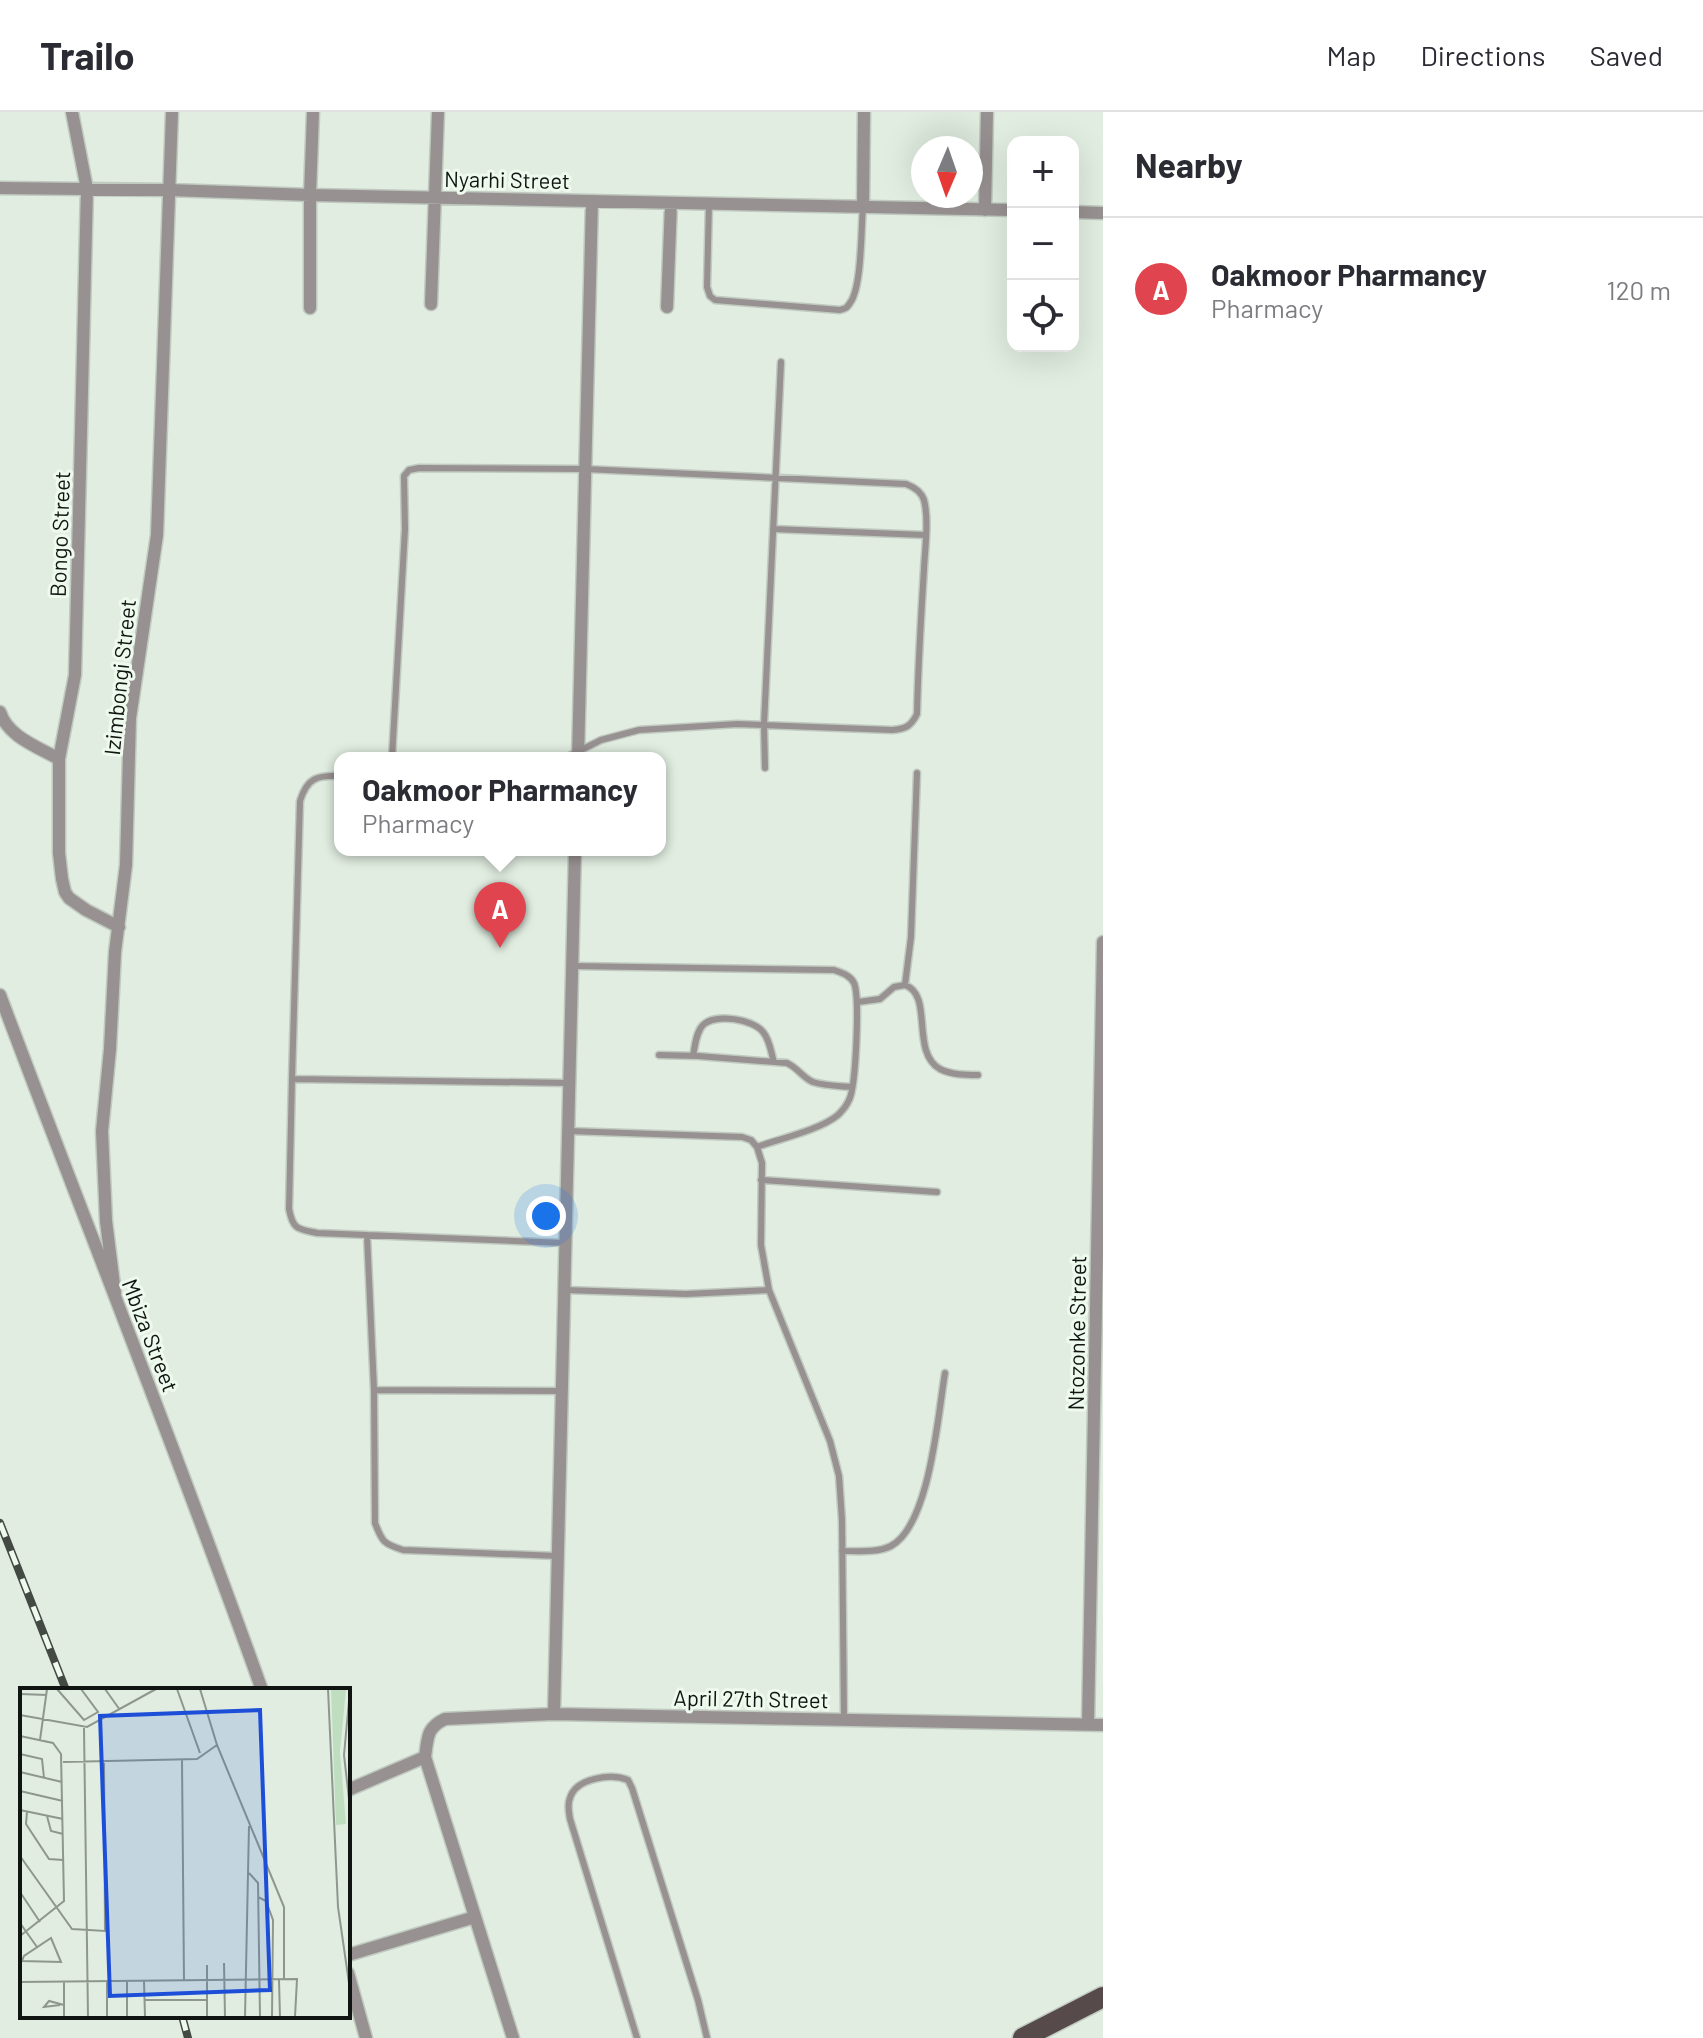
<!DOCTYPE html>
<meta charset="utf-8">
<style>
:root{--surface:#fff;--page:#f7f7f7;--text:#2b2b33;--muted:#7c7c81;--line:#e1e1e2;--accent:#111827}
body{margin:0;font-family:Barlow,sans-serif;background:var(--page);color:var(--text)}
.controls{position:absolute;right:24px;top:24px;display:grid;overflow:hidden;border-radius:16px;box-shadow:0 8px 32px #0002}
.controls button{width:72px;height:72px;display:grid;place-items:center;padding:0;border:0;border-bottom:2px solid var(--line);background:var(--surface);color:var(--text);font:40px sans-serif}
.compass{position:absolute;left:911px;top:24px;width:72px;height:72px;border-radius:50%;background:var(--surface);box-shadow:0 8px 32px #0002;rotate:182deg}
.you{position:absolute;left:546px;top:1104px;width:28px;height:28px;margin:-20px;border:6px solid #fff;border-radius:50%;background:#1a73e8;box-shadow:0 0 0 12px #1a73e833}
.badge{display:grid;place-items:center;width:52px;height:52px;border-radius:50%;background:var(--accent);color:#fff;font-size:26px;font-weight:700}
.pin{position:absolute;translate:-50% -66px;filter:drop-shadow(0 2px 4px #0008)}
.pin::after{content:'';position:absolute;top:42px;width:28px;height:24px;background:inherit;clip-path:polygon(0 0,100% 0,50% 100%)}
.popup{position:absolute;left:334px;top:640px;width:332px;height:104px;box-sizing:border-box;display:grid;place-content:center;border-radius:16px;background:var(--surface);filter:drop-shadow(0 2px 6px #0005);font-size:26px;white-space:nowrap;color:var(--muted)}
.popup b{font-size:30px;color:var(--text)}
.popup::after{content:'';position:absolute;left:50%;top:100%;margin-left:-16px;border:16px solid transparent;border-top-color:var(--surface)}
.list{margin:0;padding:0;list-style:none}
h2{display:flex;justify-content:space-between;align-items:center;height:104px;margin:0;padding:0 32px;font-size:34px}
h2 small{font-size:26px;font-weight:400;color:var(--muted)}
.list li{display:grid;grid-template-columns:52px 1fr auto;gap:24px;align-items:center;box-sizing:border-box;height:144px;padding:0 32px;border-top:2px solid var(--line)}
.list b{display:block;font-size:30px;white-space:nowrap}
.list p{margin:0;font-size:26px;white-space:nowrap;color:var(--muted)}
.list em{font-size:26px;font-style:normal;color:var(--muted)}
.icon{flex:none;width:44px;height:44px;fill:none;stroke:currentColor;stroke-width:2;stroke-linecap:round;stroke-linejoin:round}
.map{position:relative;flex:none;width:1103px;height:1926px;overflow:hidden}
header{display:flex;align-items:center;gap:48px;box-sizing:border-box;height:112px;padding:0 40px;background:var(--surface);border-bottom:2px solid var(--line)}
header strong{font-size:38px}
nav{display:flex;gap:44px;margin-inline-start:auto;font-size:28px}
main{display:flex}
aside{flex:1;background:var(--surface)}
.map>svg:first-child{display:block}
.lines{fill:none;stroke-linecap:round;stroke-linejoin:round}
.lane-casing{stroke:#c0cac0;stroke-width:9}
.street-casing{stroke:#c0cac0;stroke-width:15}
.primary-casing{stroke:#c0cac0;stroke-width:23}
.lane{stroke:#989191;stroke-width:6}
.street{stroke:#989191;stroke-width:12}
.primary{stroke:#564a4a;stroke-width:20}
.rail-casing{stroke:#434943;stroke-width:8}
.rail{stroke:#eefaee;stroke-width:5;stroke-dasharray:15;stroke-linecap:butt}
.labels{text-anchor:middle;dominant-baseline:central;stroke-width:6;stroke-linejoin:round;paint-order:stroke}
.street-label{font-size:22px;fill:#111511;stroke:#eefaee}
.inset-road{fill:none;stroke:#8e978e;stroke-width:2}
.view{fill:#1d4ed8;fill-opacity:0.15;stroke:#1d4ed8;stroke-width:4}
.inset-edge{fill:none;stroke:#111511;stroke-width:4}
</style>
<header>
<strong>Trailo</strong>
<nav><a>Map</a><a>Directions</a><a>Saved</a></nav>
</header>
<main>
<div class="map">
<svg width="1103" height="1926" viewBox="0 0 1103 1926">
<rect width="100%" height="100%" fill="#e1ede1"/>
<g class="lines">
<defs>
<path id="lane" d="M709,92L707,175L710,184L715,188L840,198C846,196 846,197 850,191C862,175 861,117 863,95
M773,417L925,423
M392,646L405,417L404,364L409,358L419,356L585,357L906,372C914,375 921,379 924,388C929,407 925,437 924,457C921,505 918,553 917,602C911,614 906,617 892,618L737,612L639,618L601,628L565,646
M765,656L764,613L781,250
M340,664C317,663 307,666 300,689L292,967L570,971
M573,854L834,858C842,861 850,863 854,871C860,885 856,975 849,988C847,993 841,1000 838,1003C820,1018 779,1027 757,1035
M905,873C934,883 910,940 940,957C952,963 966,963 978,963
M858,890L880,887L894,875L905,873L911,825L917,661
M659,943L698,944L787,951C798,956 803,966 813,970C825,974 840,974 852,975
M693,944C695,934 696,920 703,913C715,901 753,907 763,920C770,928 771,941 774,950
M292,967L289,1097C293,1118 298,1117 317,1121L565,1131
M568,1019L742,1025L751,1028L757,1035L762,1051L761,1133L769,1178L830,1329L839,1364L842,1408L844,1608
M761,1068L937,1080
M367,1123L374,1278L375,1411C382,1430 384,1432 403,1438L558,1444
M565,1178L686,1182L769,1178
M374,1278L562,1279
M842,1439C857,1439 878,1441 891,1434C930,1413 938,1302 945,1261
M637,1926L570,1707C569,1700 567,1693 570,1686C576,1666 611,1661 628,1668L632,1676L698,1888L707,1926"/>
<path id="street" d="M72,0L87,77L75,563L59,647V741L62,767L65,780L69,786L86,798L119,815
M0,76L169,78L310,83L1013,98
M863,95L864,0
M985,98L987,0
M1073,100L1103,101
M431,192L438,0
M667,195L671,91
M310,196V83L313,0
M0,600C8,625 38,635 59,647
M578,646L592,89
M0,883C87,1115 179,1345 262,1578
M115,1181L106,1109L102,1019L110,937L115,840L126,753L130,606L157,423L172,0
M554,1602L575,738
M1088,1612L1103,830
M348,1678L425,1645
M348,1843L475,1805
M348,1861L366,1926
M513,1926L425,1645C428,1626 426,1616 445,1607L554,1602L1103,1613"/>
<path id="primary" d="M1023,1926L1103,1885"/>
</defs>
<use href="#lane" class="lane-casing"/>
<use href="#street" class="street-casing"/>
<use href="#primary" class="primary-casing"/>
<use href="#lane" class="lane"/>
<use href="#street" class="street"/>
<use href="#primary" class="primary"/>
<defs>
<path id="rail" d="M0,1411L66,1578
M182,1904L188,1926"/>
</defs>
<use href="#rail" class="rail-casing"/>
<use href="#rail" class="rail"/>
</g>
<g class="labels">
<g class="street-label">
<text transform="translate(507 67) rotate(1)">Nyarhi Street</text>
<text transform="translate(59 422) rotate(-88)">Bongo Street</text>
<text transform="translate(119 565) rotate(-84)">Izimbongi Street</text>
<text transform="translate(1076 1221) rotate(-89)">Ntozonke Street</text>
<text transform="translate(151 1223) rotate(69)">Mbiza Street</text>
<text transform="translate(751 1586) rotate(1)">April 27th Street</text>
</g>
</g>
<g transform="translate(20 1576)">
<rect width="330" height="330" fill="#e1ede1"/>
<path d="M311,1H326L320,64L326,136L316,137Z" fill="#bfdec0"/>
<path class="inset-road" d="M37,1L64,32L78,24L61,1M85,1L100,22M157,1L180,65M180,1L197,57L264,219V291M308,1L318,219L330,302M330,2L324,67L330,120M0,6L27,7M0,27L67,39L136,1M64,40L68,329M0,48L33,55L41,66L44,213L0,248M20,52L27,1M0,66L22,71L24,90M162,72L164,292M43,74L177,71L197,57M0,84L42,94M0,103L43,113M0,122L43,131M7,124L6,136L29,171L43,172M27,128L31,143L43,146M0,168L52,241L85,243L84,73M229,185L238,195L240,329M0,204L20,234M238,209L246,213L253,232L252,329M0,235L17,259M31,250L41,274L2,273L4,268ZM204,275L205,329M259,292L260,329M87,293V329M107,293V329M124,293L125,329M0,294L277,291L275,329M44,294V329M125,312H187M40,317L24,319L29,313L44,317M187,329V277M225,329L229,138"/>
<path class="view" d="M240,22L250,302L90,308L80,28Z"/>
<rect width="330" height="330" class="inset-edge"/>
</g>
</svg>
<div class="controls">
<button>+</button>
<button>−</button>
<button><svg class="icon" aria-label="locate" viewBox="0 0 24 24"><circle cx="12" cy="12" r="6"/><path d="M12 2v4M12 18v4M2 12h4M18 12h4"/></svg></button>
</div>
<svg class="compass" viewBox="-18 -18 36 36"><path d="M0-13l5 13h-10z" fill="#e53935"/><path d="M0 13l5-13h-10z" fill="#7c7c81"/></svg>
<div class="you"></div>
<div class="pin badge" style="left:500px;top:836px;background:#e0444e">A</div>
<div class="popup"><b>Oakmoor Pharmancy</b>Pharmacy</div>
</div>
<aside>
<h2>Nearby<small></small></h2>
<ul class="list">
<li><span class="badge" style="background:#e0444e">A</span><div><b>Oakmoor Pharmancy</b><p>Pharmacy</p></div><em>120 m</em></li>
</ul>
</aside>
</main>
